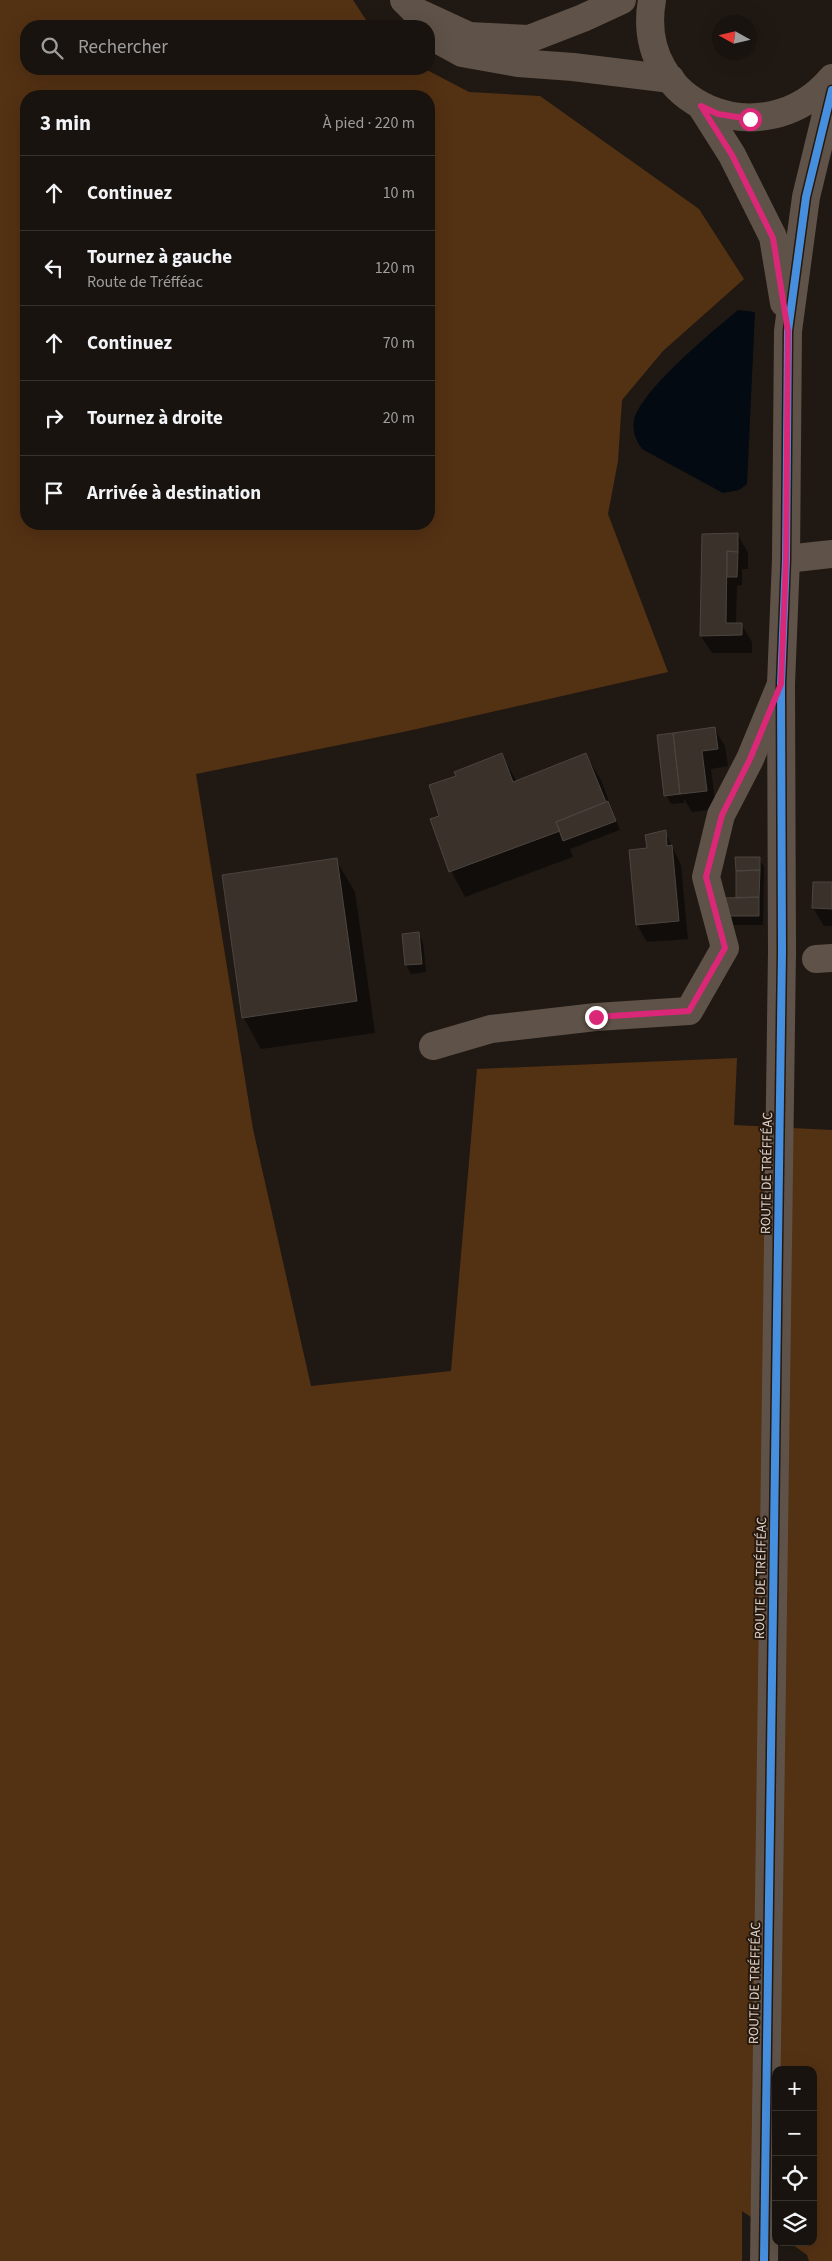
<!DOCTYPE html>
<html lang="fr">
<meta charset="utf-8">
<style>
:root{--surface:#18130e;--page:#211c17;--text:#f1f3f6;--muted:#9f9e9e;--line:#36322e}
body{margin:0;font-family:"Source Sans 3",sans-serif;background:var(--page);color:var(--text)}
.controls{position:absolute;right:15px;bottom:15px;display:grid;overflow:hidden;border-radius:10px;box-shadow:0 5px 20px #0002}
.controls button{width:45px;height:45px;display:grid;place-items:center;padding:0;border:0;border-bottom:1px solid var(--line);background:var(--surface);color:var(--text);font:25px sans-serif}
.compass{position:absolute;left:712px;top:15px;width:45px;height:45px;border-radius:50%;background:var(--surface);box-shadow:0 5px 20px #0002;rotate:278deg}
.stop{position:absolute;width:15px;height:15px;margin:-11px;border:4px solid #db2777;border-radius:50%;background:#fff}
.stop.end{background:#db2777;border-color:#fff;box-shadow:0 1px 5px #0008}
.list{margin:0;padding:0;list-style:none}
h2{display:flex;justify-content:space-between;align-items:center;height:65px;margin:0;padding:0 20px;font-size:21px}
h2 small{font-size:16px;font-weight:400;color:var(--muted)}
.list li{display:grid;grid-template-columns:32px 1fr auto;gap:15px;align-items:center;box-sizing:border-box;height:75px;padding:0 20px;border-top:1px solid var(--line)}
.list b{display:block;font-size:19px;white-space:nowrap}
.list p{margin:0;font-size:16px;white-space:nowrap;color:var(--muted)}
.list em{font-size:16px;font-style:normal;color:var(--muted)}
.icon{flex:none;width:28px;height:28px;fill:none;stroke:currentColor;stroke-width:2;stroke-linecap:round;stroke-linejoin:round}
.map{position:relative;flex:none;width:832px;height:2261px;overflow:hidden}
.search{position:absolute;background:var(--surface);box-shadow:0 5px 20px #0002;left:20px;top:20px;width:415px;height:55px;display:flex;align-items:center;gap:12px;box-sizing:border-box;padding:0 18px;border-radius:20px;color:var(--muted);font-size:19px}
.panel{position:absolute;background:var(--surface);box-shadow:0 5px 20px #0002;left:20px;top:90px;width:415px;height:440px;border-radius:20px}
.map>svg:first-child{display:block}
.green{fill:#533113;fill-rule:evenodd}
.water{fill:#030a11}
.shadow{fill:#0007}
.building{fill:#3a322a;stroke:#4b443f}
.lines{fill:none;stroke-linecap:round;stroke-linejoin:round}
.minor{stroke:#5f5248;stroke-width:28}
.tertiary{stroke:#5f5248;stroke-width:28}
.cycleway-casing{stroke:#26180d;stroke-width:11}
.cycleway{stroke:#468fdf;stroke-width:8}
.route{stroke:#db2777;stroke-width:6}
.labels{text-anchor:middle;dominant-baseline:central;stroke-width:4;stroke-linejoin:round;paint-order:stroke}
.street-label{font-size:14px;fill:#dad0c9;stroke:#26180d}
</style>
<div class="map">
<svg width="832" height="2261" viewBox="0 0 832 2261">
<rect width="100%" height="100%" fill="#201913"/>
<path class="green" d="M0,0H353L370,26H26V69H425L469,92L540,96L699,209L744,279L663,351L622,400L618,461L608,514L668,672L408,731L196,774L253,1129L311,1386L451,1371L477,1069L737,1058L734,1125L832,1130V2261H809L807,2255L789,2242H813V2070H776V2234L742,2211V2261H0ZM26,96H429V524H26Z"/>
<path class="water" d="M738,310L755,312L747,484L739,490L723,493L642,449C636,440 632,432 634,420C642,389 712,332 738,310Z"/>
<path class="shadow" d="M704,535H738L748,553V569H742V585L737,586L736,624H741L752,642V653H712L701,636Z
M714,729L725,746L728,766L711,769L716,809L692,812L684,799V803L671,804L666,795Z
M502,755L517,782L586,755L601,780L620,830L570,849L573,857L465,897L451,871L440,817L458,777Z
M665,832L681,865L688,939L647,942L637,925L648,849Z
M759,858L764,867L763,925H732L727,916L738,899Z
M336,860L355,892L375,1033L261,1049L243,1017Z
M832,883V926H824L813,908Z
M418,934L423,942L426,972L411,974L406,965Z"/>
<path class="building" d="M738,533V552L727,551L726,623H742V635L700,636L702,534Z
M727,551L738,552L737,577H727Z
M715,727L718,749L702,751L707,791L680,794L673,733Z
M673,733L680,794L664,796L657,735Z
M502,753L513,782L586,753L606,802L556,822L560,831L449,872L430,819L439,816L429,785L456,776L454,772Z
M608,801L616,821L563,841L556,822Z
M666,830L667,846L672,845L679,921L636,925L629,850L647,848L645,835Z
M735,857H760V870L736,871Z
M337,858L357,1001L242,1018L222,875Z
M760,870L759,897L736,898V871Z
M813,882H832V909L812,908Z
M759,897V916H725L724,898Z
M419,932L422,964L405,965L402,934Z"/>
<g class="lines">
<path class="minor" d="M404,0L415,11L469,36L529,39L583,18L622,0
M429,35L462,53L518,63L573,67L671,79
M786,559L832,554
M816,959L832,958
M433,1046L491,1029L596,1017L689,1011L725,948L706,877L721,815L750,759L781,684"/>
<path class="tertiary" d="M652,0C633,106 764,159 832,78
M701,106L732,155L773,237L784,303
M764,2261L782,952L781,684L786,559L788,331L806,197L832,90"/>
<defs>
<path id="cycleway" d="M764,2261L782,952L781,684L786,559L788,331L806,197L832,90"/>
</defs>
<use href="#cycleway" class="cycleway-casing"/>
<use href="#cycleway" class="cycleway"/>
</g>
<g class="lines">
<path class="route" d="M596,1017L689,1011L725,948L706,877L722,815L750,759L781,684L786,560L788,331L773,238L732,155L701,106L718,114L750,119"/>
</g>
<g class="labels">
<g class="street-label">
<text transform="translate(767 1173) rotate(-89)">ROUTE DE TRÉFFÉAC</text>
<text transform="translate(761 1578) rotate(-89)">ROUTE DE TRÉFFÉAC</text>
<text transform="translate(755 1983) rotate(-89)">ROUTE DE TRÉFFÉAC</text>
</g>
</g>
</svg>
<div class="controls">
<button>+</button>
<button>−</button>
<button><svg class="icon" aria-label="locate" viewBox="0 0 24 24"><circle cx="12" cy="12" r="6"/><path d="M12 2v4M12 18v4M2 12h4M18 12h4"/></svg></button>
<button><svg class="icon" aria-label="layers" viewBox="0 0 24 24"><path d="M12 4l9 5-9 5-9-5zM3 14l9 5 9-5"/></svg></button>
</div>
<svg class="compass" viewBox="-18 -18 36 36"><path d="M0-13l5 13h-10z" fill="#e53935"/><path d="M0 13l5-13h-10z" fill="#9f9e9e"/></svg>
<div class="stop" style="left:750px;top:119px"></div>
<div class="stop end" style="left:596px;top:1017px"></div>
<div class="search"><svg class="icon" aria-label="search" viewBox="0 0 24 24"><circle cx="10" cy="10" r="6"/><path d="M15 15l6 6"/></svg>Rechercher</div>
<section class="panel">
<h2>3 min<small>À pied · 220 m</small></h2>
<ul class="list">
<li><svg class="icon" aria-label="ahead" viewBox="0 0 24 24"><path d="M12 20V5M6 11l6-6 6 6"/></svg><div><b>Continuez</b></div><em>10 m</em></li>
<li><svg class="icon" aria-label="left" viewBox="0 0 24 24"><path d="M17 20v-9H6M10 6l-5 5 5 5"/></svg><div><b>Tournez à gauche</b><p>Route de Tréfféac</p></div><em>120 m</em></li>
<li><svg class="icon" aria-label="ahead" viewBox="0 0 24 24"><path d="M12 20V5M6 11l6-6 6 6"/></svg><div><b>Continuez</b></div><em>70 m</em></li>
<li><svg class="icon" aria-label="right" viewBox="0 0 24 24"><path d="M7 20v-9h11M14 6l5 5-5 5"/></svg><div><b>Tournez à droite</b></div><em>20 m</em></li>
<li><svg class="icon" aria-label="arrive" viewBox="0 0 24 24"><path d="M6 21V4h12l-3 4 3 4H6"/></svg><div><b>Arrivée à destination</b></div></li>
</ul>
</section>
</div>
